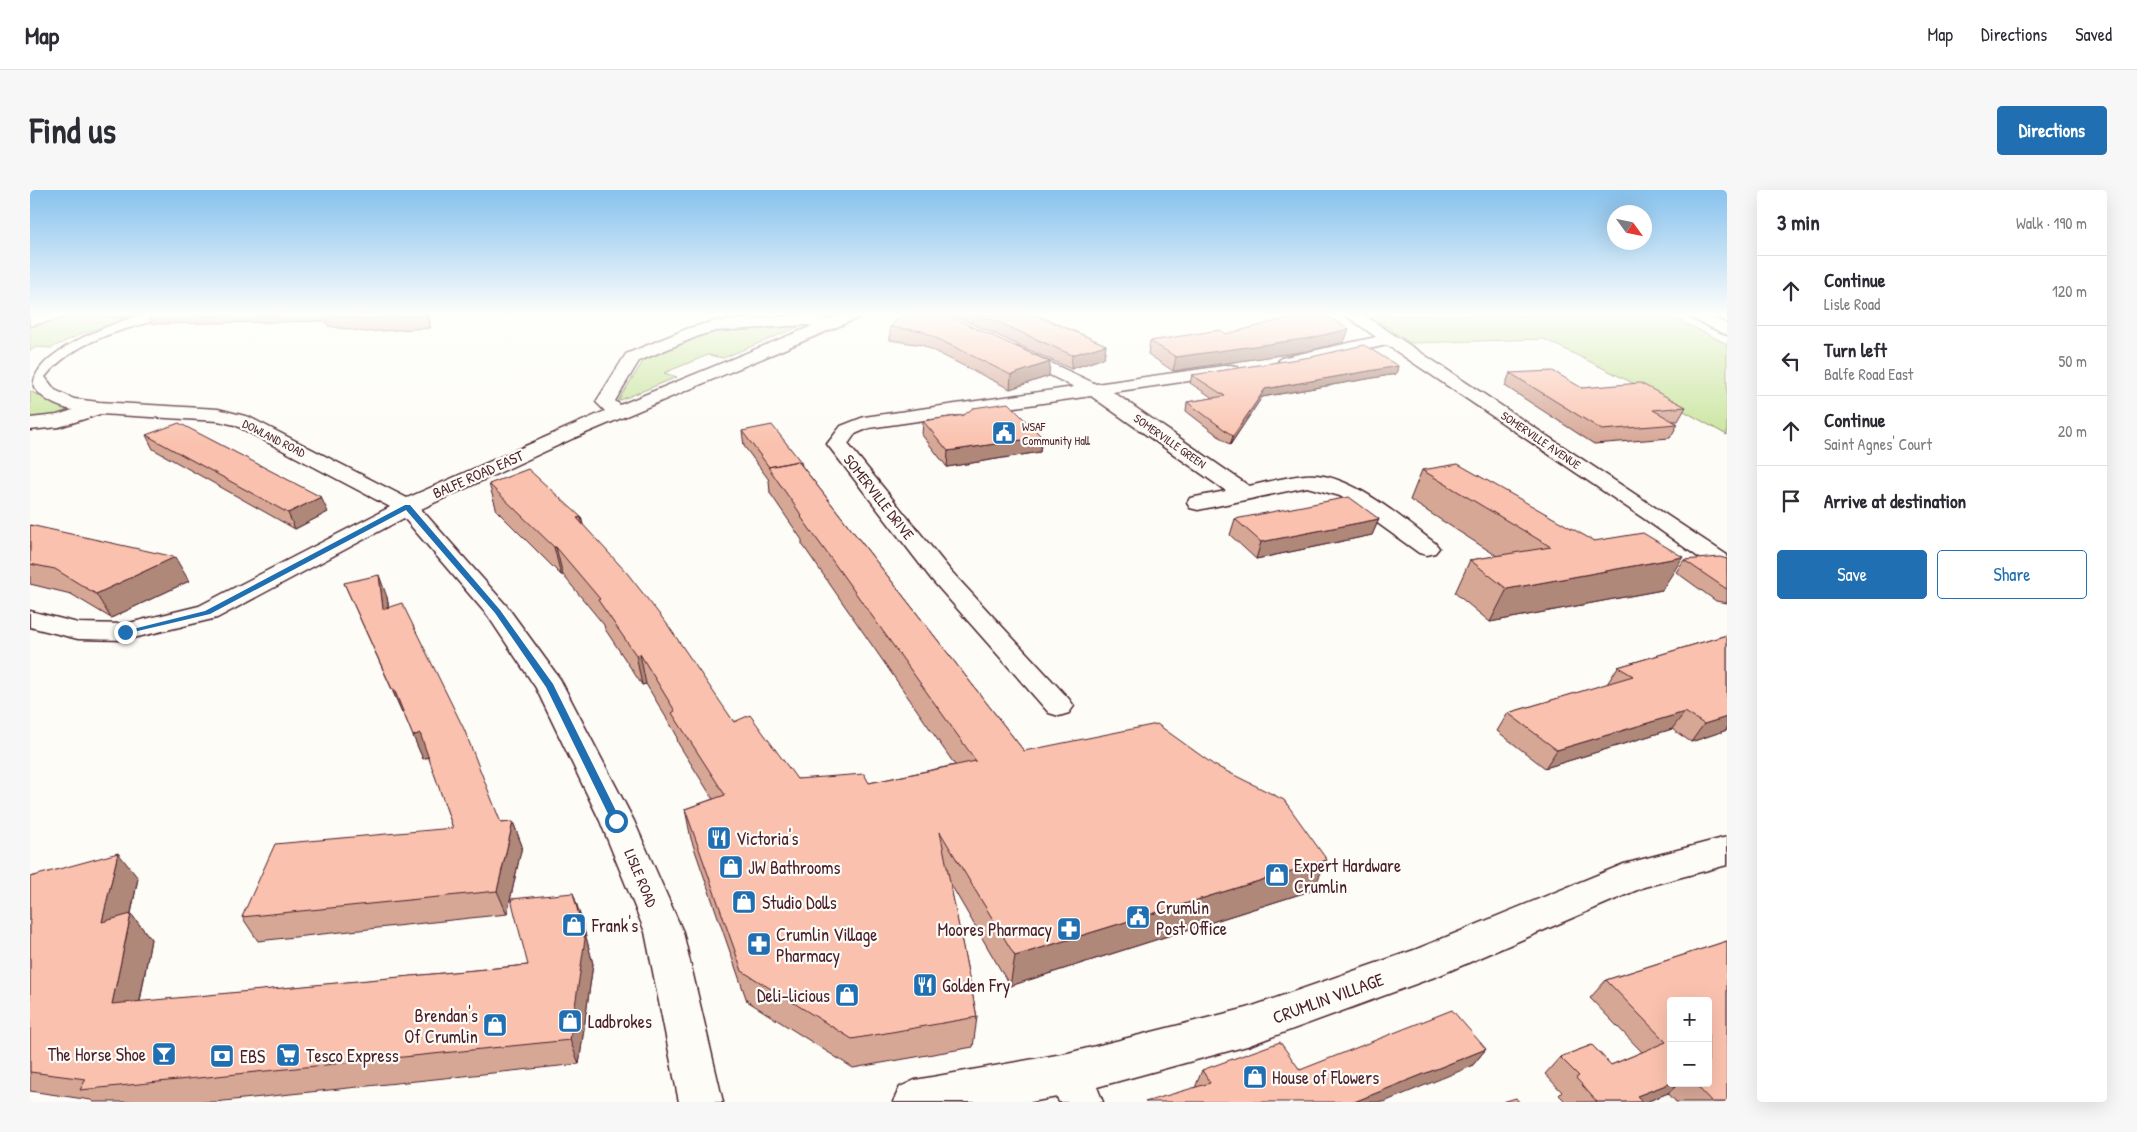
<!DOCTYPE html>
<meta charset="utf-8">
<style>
:root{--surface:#fff;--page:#f7f7f7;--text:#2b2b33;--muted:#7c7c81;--line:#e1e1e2;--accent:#1f6fb2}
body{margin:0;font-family:"Patrick Hand",sans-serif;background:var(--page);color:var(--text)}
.controls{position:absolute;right:15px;bottom:15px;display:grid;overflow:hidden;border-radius:5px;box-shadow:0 5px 20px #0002}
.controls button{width:45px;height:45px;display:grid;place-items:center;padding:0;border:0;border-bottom:1px solid var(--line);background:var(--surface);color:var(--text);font:25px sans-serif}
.compass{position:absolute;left:1577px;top:15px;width:45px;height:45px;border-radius:50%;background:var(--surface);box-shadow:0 5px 20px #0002;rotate:123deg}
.stop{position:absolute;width:15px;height:15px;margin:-11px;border:4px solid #1f6fb2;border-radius:50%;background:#fff}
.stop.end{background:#1f6fb2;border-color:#fff;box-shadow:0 1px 5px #0008}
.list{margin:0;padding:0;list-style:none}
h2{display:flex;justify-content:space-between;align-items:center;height:65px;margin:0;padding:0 20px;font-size:21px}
h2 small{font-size:16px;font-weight:400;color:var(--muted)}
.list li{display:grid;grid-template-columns:32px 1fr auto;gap:15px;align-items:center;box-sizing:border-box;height:70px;padding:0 20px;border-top:1px solid var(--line)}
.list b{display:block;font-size:19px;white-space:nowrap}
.list p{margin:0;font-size:16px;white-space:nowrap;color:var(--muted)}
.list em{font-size:16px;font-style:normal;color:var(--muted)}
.actions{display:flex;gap:10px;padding:15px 20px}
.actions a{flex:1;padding:11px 0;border:1px solid var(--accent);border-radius:5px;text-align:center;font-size:18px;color:var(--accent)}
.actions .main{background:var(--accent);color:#fff}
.icon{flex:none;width:28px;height:28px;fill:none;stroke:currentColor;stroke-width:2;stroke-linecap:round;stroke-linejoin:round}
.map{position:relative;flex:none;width:1697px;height:912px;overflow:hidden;border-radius:5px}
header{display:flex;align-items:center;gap:30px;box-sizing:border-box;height:70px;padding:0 25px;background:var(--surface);border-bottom:1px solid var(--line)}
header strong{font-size:24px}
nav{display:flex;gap:28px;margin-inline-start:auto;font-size:18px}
.intro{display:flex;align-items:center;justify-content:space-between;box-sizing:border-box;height:120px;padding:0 30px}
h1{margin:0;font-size:35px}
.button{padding:12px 22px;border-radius:5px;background:var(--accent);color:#fff;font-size:18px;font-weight:700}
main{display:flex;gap:30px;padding:0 30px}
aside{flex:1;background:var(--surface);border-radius:5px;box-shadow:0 5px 20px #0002}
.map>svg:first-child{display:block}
.green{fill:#c7e39a;stroke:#888162}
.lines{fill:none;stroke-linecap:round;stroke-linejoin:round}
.minor-casing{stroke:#4a1f2b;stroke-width:3}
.minor{fill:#fdfcf7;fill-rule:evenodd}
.wall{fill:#d7a796;stroke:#4a1f2b;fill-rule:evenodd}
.shaded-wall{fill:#af887a;stroke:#4a1f2b}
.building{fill:#fac2ae;stroke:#4a1f2b}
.route{fill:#1f6fb2}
.labels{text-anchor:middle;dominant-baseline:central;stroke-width:4.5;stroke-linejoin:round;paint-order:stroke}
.far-poi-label{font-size:12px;fill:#4a1f2b;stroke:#fdfcf7;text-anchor:start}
.far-street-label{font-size:12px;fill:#4a1f2b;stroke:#fdfcf7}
.street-label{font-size:15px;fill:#4a1f2b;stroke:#fdfcf7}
.near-poi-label{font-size:18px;fill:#4a1f2b;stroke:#fdfcf7;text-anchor:start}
.near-street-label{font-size:18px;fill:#4a1f2b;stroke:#fdfcf7}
</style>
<header>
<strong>Map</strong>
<nav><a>Map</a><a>Directions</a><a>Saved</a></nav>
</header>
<div class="intro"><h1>Find us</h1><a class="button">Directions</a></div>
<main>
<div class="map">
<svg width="1697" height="912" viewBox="0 0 1697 912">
<rect width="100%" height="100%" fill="#fdfcf7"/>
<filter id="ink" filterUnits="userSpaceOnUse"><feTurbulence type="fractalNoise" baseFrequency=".02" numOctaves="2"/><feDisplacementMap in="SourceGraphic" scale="10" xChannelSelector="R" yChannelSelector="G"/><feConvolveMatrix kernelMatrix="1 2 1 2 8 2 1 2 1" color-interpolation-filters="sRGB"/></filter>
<g filter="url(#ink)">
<path class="green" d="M42,125H111L53,143L21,158L6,157L0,161V136Z
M1339,125H1639L1697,154V245L1607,195L1514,149L1381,153Z
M773,135L693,168L678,165L634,183L647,187L588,211L614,170L648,154L685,142Z
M0,201L35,219L38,225L0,231Z"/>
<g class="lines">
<defs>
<path id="minor" d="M5,125H33L31,128L0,136V126Z
M111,125H139L137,128C93,139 45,150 15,187L25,200L44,209L69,212L188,219L219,227L377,308L575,221L566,212L596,164L659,138L686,131L777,125L797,130L809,125H830L828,128L544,248L391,319L476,415L530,489L604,631L653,742L693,912H649L615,742L570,631L506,498L458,426L374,328L187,428L95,450L48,449L0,437V421L48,433L95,434L169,416L360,317L205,235L188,231L70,224L29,237L0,240V228L27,225L43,220C27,217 13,210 4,197C0,162 89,131 111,125ZM777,135L782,136L590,215L585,211L609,171L671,145L686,141Z
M1315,125H1334L1697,365V383L1688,381L1613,328L1357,155L1257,177L1251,176L1248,172L1251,168L1346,147Z
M1658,125H1678L1697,134V145L1660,128Z
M987,157L1066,194L1200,175L1206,176L1209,180L1206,184L1200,185L1083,202L1219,296C1237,292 1256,287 1275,285C1318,280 1372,329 1405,353L1409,358L1405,363L1397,365L1389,363L1310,306L1277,297L1168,320L1160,318L1157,313L1160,308L1196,301L1061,206L839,238L825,244L818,254L920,380L1039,509L1044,516L1039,523L1029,526L1019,523L902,390L797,254L811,236L834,227L1044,197L981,166L979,162L981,158Z
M1697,647V675L1614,697L1410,785L1217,856L1067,897L1073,912H1029L1027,907L1001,912H863L870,897L885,890L1038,863L1217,818L1387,759L1594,674Z"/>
</defs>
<use href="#minor" class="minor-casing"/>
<use href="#minor" class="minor"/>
</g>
<path class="wall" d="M67,125H105L93,129Z
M118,125H399L400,138L335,142L298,136L296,131L126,134H122Z
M872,125L1019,186L980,199L892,155L860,150V137Z
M923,125H1009H1007L1076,155L1074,168L1041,179Z
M1319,139L1314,152L1277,161L1143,181L1118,164L1120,151L1196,144Z
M1368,176L1366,184L1232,207L1200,255L1156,221L1157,212L1183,208L1160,193L1162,185Z
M1480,183L1552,198L1656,217L1648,231H1643L1648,234L1640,248L1564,254L1475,196Z
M934,225L1012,247L1010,262L917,277L892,245L893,231Z
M712,241L771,272L772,276L994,561L1283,700L980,796L920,693L947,827L943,857L823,878L717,811L661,649L655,619L683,609L648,553L646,544L616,494L612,495L575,439L574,435L533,385H531L467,321L459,294L551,327L553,335L704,532L767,589L839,593L925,575L772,354V350L740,303L739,290L714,256Z
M116,245L298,322L265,339L123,259Z
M1392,280L1632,400L1460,432L1425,403L1440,370L1467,366L1380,310Z
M1205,329H1349L1342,345L1226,369L1200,345Z
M0,335L159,391L81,428L41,404L0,394Z
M1697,369V413L1686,411L1646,382L1654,370Z
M314,393L357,407L359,417L471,633L483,632L492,656L477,724L228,751L212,727L423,638L399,567L393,569L373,522H372Z
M1697,445V540L1661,552L1642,539L1515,578L1467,541L1478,523L1577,494L1588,477Z
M0,687L108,688L101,724L121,749L110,812L498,775L543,703L551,728L563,774L549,874L184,912H63L61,910L0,901Z
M1697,751V912H1646L1638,903L1616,912H1536L1529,905L1532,902L1515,884L1530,867L1562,855L1581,875L1612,862L1560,808L1576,790ZM1641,811H1678V893H1641Z
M1456,859L1442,876L1165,898L1172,880H1270Z"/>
<path class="shaded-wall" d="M90,125H105L93,129Z
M396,125H399L400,138Z
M1319,139L1314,152L1277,161L1143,181L1146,167Z
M1076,155L1074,168L1041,179L1042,165Z
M1020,172L1019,186L980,199L981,185Z
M1368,176L1366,184L1232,207L1200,255L1203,246L1235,199Z
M1012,247L1010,262L917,277L918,261Z
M291,307L298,322L265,339L258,323Z
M551,327L558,354L547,328Z
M1349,329L1342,345L1226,369L1231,352Z
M524,357H526L533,385H531Z
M145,367L159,391L81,428L66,404Z
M1653,367L1632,400L1460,432L1477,399Z
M349,385L357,407L362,441L353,419Z
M610,464L616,494L612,495L606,465Z
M362,499H364L374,522H372Z
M1655,522L1642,539L1515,578L1527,560Z
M1697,527V540L1661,552L1674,534Z
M390,543L400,566L393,569L383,546Z
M483,632L492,656L477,724L467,701Z
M88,663L108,688L94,757L72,732Z
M1297,670L1283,700L980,796L985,766Z
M543,703L551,728L563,774L549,874L540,850Z
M101,724L121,749L105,838L82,814Z
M1456,859L1442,876L1354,912H1324Z
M1641,893H1650L1638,903L1616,912H1600L1607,906Z"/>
<path class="building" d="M305,125H396L331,129Z
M872,125H917L1020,172L981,185L892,141L860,137Z
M952,125H1006L1076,155L1042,165Z
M1271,125H1295L1319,139L1281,148L1146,167L1120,151L1190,140L1196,144Z
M1334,155L1368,176L1235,199L1203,246L1157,212L1195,206L1162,185L1281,167Z
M1523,181L1552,198L1610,193L1656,217L1623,220L1648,234L1572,240L1480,183Z
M978,213L1012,247L918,261L893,231L934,225L943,218Z
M149,233L291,307L258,323L116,245Z
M742,235L771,272L769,273L768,271L739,277L712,241Z
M768,271L994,561L1127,534L1184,575L1254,610L1297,670L985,766L910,642L947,827L822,849L712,781L655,619L695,605L642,523L645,521L610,464L606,465L568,410L570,409L526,357H524L459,294L498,279L551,327L547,328L597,383L637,434L704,532L720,525L767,589L834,584L839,593L946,571L771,327L772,326L738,277Z
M1428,274L1564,351L1613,343L1653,367L1477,399L1440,370L1521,357L1392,280Z
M1319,307L1349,329L1231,352L1205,329Z
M0,335L145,367L66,404L25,379L0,374Z
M1690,367L1697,369V399L1695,398L1654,370Z
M349,385L353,419L372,413L434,539L471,633L483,632L467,701L212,727L245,654L423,638L390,543L383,546L364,499H362L314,393Z
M1697,445V527L1674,534L1655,522L1527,560L1478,523L1603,486L1588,477Z
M88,663L72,732L101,724L82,814L498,775L481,709L543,703L555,749L540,850L50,900L56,889L0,882V687Z
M1697,751V912H1682L1664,893H1678V811H1641V893L1607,906L1613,912H1567L1546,888L1549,886L1530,867L1562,855L1581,875L1636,852L1576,790Z
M1422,820L1456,859L1324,912H1115L1180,893L1172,880L1250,852L1270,880Z
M1486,908L1489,912H1473Z"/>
</g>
<linearGradient id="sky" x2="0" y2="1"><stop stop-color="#87c2ee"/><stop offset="0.49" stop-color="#fefefb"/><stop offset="1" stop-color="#fefefb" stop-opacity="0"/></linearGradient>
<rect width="1697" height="253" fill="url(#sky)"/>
<path class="route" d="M375,315H380L470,420L523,494L591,631L590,634H583L516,497L465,423L376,320L180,424L95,444L91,442L175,421Z"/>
<defs>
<symbol id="civic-square" viewBox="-11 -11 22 22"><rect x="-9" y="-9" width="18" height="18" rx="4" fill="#1f6fb2" stroke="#fdfcf7"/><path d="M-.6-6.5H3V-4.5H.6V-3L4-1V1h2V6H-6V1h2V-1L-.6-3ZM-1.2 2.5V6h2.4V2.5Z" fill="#fff"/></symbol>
<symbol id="restaurant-square" viewBox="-11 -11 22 22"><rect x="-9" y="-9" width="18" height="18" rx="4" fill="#1f6fb2" stroke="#fdfcf7"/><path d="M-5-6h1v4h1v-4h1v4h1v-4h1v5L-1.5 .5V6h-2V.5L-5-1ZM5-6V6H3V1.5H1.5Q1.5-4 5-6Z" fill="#fff"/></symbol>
<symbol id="shop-square" viewBox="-11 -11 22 22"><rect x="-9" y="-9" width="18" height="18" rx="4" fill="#1f6fb2" stroke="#fdfcf7"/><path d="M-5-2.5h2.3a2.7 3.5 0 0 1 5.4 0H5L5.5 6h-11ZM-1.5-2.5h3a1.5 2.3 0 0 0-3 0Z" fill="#fff"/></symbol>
<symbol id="pharmacy-square" viewBox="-11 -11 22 22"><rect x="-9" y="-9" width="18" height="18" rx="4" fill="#1f6fb2" stroke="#fdfcf7"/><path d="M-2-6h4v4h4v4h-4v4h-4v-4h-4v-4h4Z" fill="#fff"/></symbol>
<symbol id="bar-square" viewBox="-11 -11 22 22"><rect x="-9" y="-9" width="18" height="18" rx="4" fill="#1f6fb2" stroke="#fdfcf7"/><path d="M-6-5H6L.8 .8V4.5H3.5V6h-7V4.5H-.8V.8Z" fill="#fff"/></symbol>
<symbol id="supermarket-square" viewBox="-11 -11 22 22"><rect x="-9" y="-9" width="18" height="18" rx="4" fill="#1f6fb2" stroke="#fdfcf7"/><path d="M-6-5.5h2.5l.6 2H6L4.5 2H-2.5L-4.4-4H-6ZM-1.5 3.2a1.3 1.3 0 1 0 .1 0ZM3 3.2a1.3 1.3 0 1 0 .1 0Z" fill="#fff"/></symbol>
<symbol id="bank-square" viewBox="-11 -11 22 22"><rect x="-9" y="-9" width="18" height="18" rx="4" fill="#1f6fb2" stroke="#fdfcf7"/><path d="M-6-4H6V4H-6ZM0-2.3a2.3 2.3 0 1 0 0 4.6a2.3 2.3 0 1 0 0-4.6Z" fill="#fff"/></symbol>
</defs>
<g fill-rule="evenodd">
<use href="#civic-square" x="960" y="229" width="28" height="28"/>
<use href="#restaurant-square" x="675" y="634" width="28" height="28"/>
<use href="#shop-square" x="687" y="663" width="28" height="28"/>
<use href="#shop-square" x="1233" y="671" width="28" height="28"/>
<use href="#shop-square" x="700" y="698" width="28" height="28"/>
<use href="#civic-square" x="1094" y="713" width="28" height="28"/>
<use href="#shop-square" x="530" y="721" width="28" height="28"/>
<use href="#pharmacy-square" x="1025" y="725" width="28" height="28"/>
<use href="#pharmacy-square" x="715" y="740" width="28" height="28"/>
<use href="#restaurant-square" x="881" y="781" width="28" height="28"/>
<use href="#shop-square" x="803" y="791" width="28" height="28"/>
<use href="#shop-square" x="526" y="817" width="28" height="28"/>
<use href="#shop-square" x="451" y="821" width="28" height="28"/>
<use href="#bar-square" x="120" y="850" width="28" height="28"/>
<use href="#supermarket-square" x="244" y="851" width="28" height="28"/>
<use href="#bank-square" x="178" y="852" width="28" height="28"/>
<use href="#shop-square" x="1211" y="873" width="28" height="28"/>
</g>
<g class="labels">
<g class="far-poi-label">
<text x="992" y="236">WSAF<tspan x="992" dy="14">Community Hall</tspan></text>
</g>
<g class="far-street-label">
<text transform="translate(244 248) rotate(27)">DOWLAND ROAD</text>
<text transform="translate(1511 250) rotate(34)">SOMERVILLE AVENUE</text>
<text transform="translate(1140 251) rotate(35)">SOMERVILLE GREEN</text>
</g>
<g class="street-label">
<text transform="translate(448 284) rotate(-24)">BALFE ROAD EAST</text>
<text transform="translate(849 307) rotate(52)">SOMERVILLE DRIVE</text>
<text transform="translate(611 688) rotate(67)">LISLE ROAD</text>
</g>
<g class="near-poi-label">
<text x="706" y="648">Victoria's</text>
<text x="1264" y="675">Expert Hardware<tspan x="1264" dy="21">Crumlin</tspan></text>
<text x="718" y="677">JW Bathrooms</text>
<text x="732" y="712">Studio Dolls</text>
<text x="1126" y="717">Crumlin<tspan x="1126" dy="21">Post Office</tspan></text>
<text x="562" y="735">Frank's</text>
<text x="1022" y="739" text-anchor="end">Moores Pharmacy</text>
<text x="746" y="744">Crumlin Village<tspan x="746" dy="21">Pharmacy</tspan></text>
<text x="912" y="795">Golden Fry</text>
<text x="800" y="805" text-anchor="end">Deli-licious</text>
<text x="448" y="825" text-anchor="end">Brendan's<tspan x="448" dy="21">Of Crumlin</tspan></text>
<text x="558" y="831">Ladbrokes</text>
<text x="116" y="864" text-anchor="end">The Horse Shoe</text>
<text x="276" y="865">Tesco Express</text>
<text x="210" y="866">EBS</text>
<text x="1242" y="887">House of Flowers</text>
</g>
<g class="near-street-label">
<text transform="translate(1298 808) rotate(-20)">CRUMLIN VILLAGE</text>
</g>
</g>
</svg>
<div class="controls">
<button>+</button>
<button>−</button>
</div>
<svg class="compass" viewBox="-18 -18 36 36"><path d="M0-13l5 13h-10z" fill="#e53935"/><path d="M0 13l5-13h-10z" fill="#7c7c81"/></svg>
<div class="stop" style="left:586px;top:631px"></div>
<div class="stop end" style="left:95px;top:442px"></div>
</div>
<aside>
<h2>3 min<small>Walk · 190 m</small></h2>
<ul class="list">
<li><svg class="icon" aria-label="ahead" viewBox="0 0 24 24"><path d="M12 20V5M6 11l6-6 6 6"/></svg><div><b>Continue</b><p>Lisle Road</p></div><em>120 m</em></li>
<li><svg class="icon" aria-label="left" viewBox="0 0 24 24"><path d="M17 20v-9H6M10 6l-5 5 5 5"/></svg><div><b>Turn left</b><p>Balfe Road East</p></div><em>50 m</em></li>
<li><svg class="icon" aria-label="ahead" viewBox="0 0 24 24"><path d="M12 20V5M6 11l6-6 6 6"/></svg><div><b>Continue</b><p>Saint Agnes' Court</p></div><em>20 m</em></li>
<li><svg class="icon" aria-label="arrive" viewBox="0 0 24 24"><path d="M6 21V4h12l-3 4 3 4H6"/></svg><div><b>Arrive at destination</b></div></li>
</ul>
<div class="actions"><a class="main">Save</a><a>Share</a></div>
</aside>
</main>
